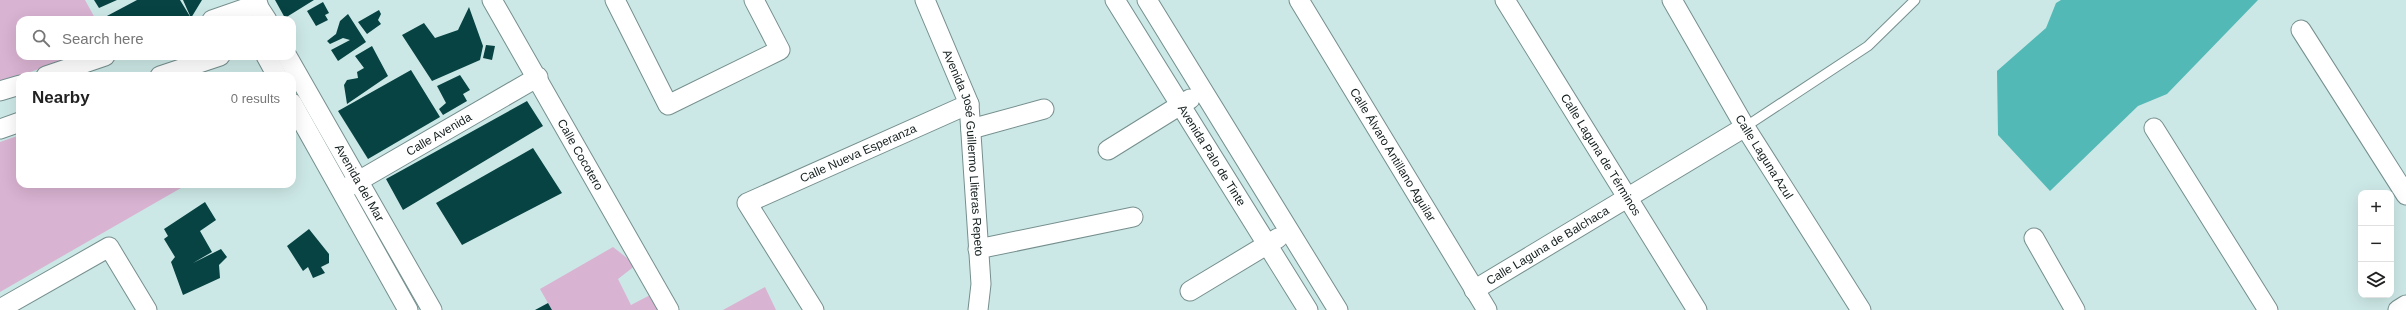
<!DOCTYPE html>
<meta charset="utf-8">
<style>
:root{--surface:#fff;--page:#f2f2f2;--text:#222;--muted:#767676;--line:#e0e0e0}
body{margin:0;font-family:Arial,sans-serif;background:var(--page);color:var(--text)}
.controls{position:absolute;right:12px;bottom:12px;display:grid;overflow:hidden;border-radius:8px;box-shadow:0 4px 16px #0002}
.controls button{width:36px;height:36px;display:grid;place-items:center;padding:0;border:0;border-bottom:1px solid var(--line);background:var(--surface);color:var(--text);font:20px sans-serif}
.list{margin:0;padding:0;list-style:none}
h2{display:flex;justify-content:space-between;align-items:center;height:52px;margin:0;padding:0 16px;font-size:17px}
h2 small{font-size:13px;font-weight:400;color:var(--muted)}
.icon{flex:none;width:22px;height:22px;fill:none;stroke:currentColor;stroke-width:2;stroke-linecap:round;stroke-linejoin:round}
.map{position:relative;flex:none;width:2406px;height:310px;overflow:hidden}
.search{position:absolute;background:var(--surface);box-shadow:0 4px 16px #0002;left:16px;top:16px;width:280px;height:44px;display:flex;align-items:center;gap:10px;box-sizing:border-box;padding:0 14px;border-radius:12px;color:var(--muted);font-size:15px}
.panel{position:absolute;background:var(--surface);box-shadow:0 4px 16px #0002;left:16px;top:72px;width:280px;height:116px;border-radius:12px}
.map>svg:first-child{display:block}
.green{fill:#d9b3d2}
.water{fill:#52b9b6}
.building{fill:#064342}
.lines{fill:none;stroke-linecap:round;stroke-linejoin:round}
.service-casing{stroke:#758f8e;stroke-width:11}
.minor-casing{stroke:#758f8e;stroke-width:21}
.service{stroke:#fff;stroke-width:9}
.minor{stroke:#fff;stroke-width:19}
.labels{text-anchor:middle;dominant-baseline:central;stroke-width:4;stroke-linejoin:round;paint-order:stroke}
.street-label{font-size:12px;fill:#141e1e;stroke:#fff}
</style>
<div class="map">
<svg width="2406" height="310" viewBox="0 0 2406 310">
<rect width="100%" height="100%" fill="#cce8e6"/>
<path class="green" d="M0,0H85L96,20H20V56H78L0,82Z
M20,135V184H188L0,292V142Z
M613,247L636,265L618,279L631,305L654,293L663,310H552L540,289Z
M765,287L776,310H723Z"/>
<path class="water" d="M2061,0H2258L2167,94L2138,106L2050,191L1998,135L1997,71L2046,28L2056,3Z"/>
<path class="building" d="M94,0H117L99,8Z
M137,0H180L191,18L107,20L105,17Z
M183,0H202L191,18Z
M275,0H314L285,18Z
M323,2L329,13L325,15L328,20L316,26L307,11Z
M469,7L483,46L480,60L432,81L402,35L424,23L435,38L458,30Z
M379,10L381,14L378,20L381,24L367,34L358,22Z
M348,14L366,42L338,61L331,50L350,40L343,38L330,44L327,41L336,34L340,21Z
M486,45L495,46L492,60L483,58Z
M372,46L388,76L347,104L344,85L347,80L358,78L357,72L364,68L355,56Z
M411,70L440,117L368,159L338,111Z
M460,75L470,90L463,94L467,101L443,115L439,109L446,103L437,86Z
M527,101L543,126L403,210L386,179Z
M533,148L562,193L462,245L436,203Z
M205,202L216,220L200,231L212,252L193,263L221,249L227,257L219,265L220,278L183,295L171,262L175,257L164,239L168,236L164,229Z
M309,229L329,254V263L321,267L325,273L313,278L308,267L303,271L287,246Z
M548,303L552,310H535Z"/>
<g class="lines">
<defs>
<path id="service" d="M1745,127L1868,46L1915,0"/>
<g id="minor">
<path d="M254,0L267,20"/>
<path id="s1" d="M492,0L669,310"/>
<path d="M615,0L668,105L780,50L754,0"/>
<path id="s2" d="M925,0L969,104L981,284L978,310"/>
<path id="s3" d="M1115,0L1308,310"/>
<path d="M1147,0L1338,310"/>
<path id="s4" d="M1299,0L1487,310"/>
<path id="s5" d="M1505,0L1697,310"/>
<path id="s6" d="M1672,0L1745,127L1861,310"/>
<path d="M212,20L258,4"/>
<path d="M2301,30L2406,195"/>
<path d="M266,56L277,76"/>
<path id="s7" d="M287,56L432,310"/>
<path d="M46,76L105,56"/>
<path d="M160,76L220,56"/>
<path d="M0,91L20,85"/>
<path d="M292,103L408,310"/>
<path d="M2154,128L2268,310"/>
<path d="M0,129L20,122"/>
<path d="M971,129L1044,109"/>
<path d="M1108,150L1190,99"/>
<path id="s8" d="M348,187L538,77"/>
<path d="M2034,238L2075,310"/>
<path d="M978,249L1133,217"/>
<path id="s9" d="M1474,290L1745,127"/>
<path d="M1190,291L1278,238"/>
<path d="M0,309L109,247L147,310"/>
<path id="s10" d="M814,310L747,203L969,104"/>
<path d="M2398,310L2406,305"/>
</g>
</defs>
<use href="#service" class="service-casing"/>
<use href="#minor" class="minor-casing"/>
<use href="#service" class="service"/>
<use href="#minor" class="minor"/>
</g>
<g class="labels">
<g class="street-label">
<text stroke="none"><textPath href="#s8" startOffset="105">Calle Avenida</textPath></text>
<text stroke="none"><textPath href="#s2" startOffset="160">Avenida José Guillermo Lliteras Repeto</textPath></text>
<text stroke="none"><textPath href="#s1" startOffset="178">Calle Cocotero</textPath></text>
<text stroke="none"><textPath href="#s10" startOffset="248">Calle Nueva Esperanza</textPath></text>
<text stroke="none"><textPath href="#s3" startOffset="183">Avenida Palo de Tinte</textPath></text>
<text stroke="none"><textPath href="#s4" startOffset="181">Calle Álvaro Antillano Aguilar</textPath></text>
<text stroke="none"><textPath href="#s5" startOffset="182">Calle Laguna de Términos</textPath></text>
<text stroke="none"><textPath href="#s6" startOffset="182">Calle Laguna Azul</textPath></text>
<text stroke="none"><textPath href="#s7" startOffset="146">Avenida del Mar</textPath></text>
<text stroke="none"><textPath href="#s9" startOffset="86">Calle Laguna de Balchaca</textPath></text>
</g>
</g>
</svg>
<div class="controls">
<button>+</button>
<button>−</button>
<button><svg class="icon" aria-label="layers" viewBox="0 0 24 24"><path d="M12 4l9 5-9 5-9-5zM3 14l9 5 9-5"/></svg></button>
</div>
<div class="search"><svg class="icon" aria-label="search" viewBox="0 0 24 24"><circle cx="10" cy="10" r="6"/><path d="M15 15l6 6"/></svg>Search here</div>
<section class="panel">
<h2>Nearby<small>0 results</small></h2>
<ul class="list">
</ul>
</section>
</div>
